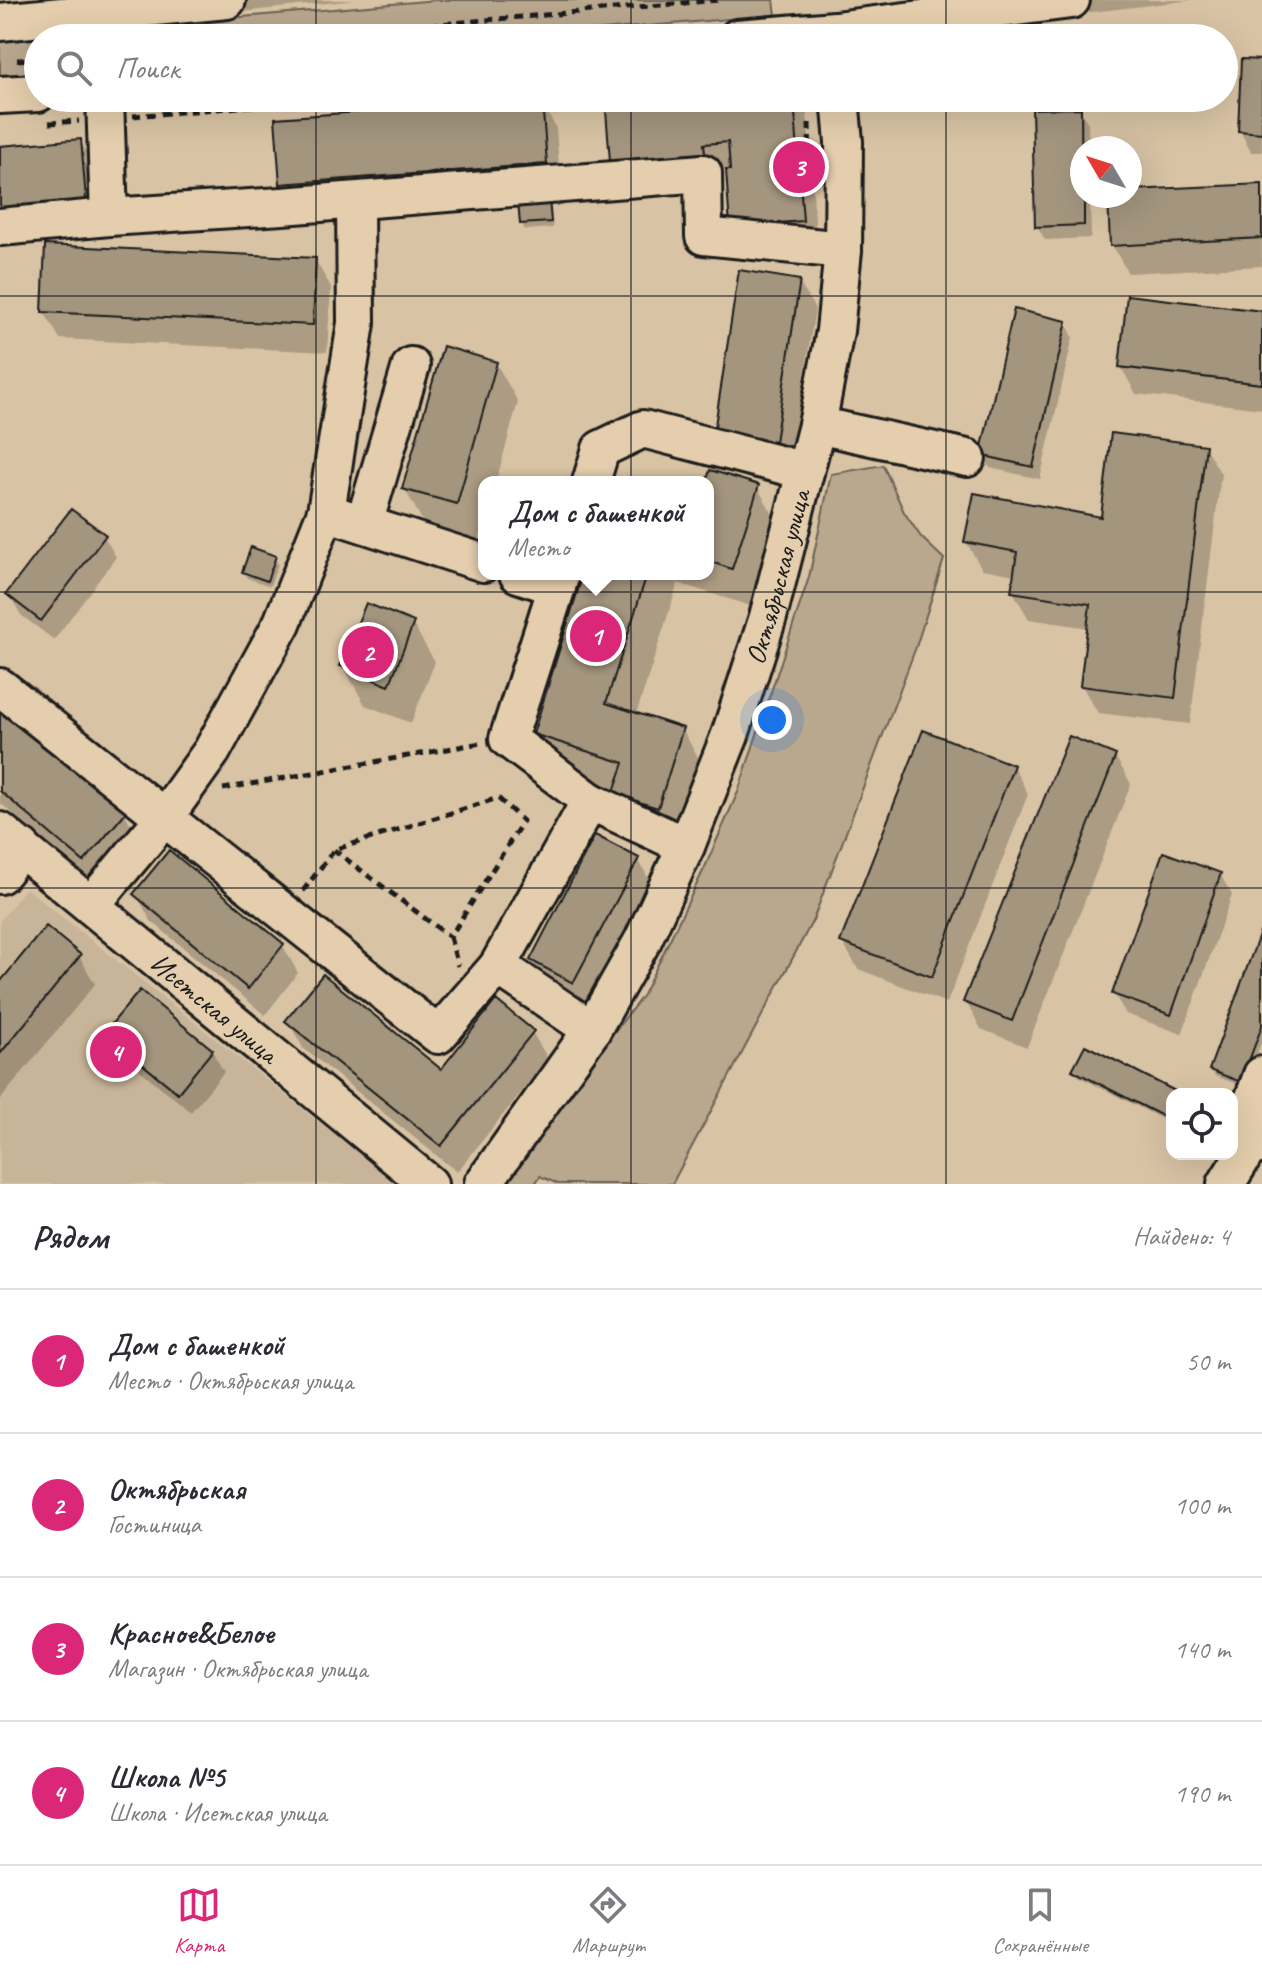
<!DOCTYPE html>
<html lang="ru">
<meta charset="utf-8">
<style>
:root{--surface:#fff;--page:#f2f2f3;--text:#2b2b33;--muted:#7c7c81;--line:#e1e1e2;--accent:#db2777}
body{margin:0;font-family:Caveat,sans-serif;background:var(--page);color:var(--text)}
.controls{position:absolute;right:24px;bottom:24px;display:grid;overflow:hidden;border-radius:16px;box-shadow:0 8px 32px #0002}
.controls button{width:72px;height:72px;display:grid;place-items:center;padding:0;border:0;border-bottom:2px solid var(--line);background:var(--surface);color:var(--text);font:40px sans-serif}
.compass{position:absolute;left:1070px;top:136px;width:72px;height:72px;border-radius:50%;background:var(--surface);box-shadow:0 8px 32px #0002;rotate:309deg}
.you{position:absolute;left:772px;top:720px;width:28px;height:28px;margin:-20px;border:6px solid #fff;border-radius:50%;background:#1a73e8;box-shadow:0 0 0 12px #1a73e833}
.badge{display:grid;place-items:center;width:52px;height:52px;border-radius:50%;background:var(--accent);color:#fff;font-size:26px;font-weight:700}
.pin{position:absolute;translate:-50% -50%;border:4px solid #fff;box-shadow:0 2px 8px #0006}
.popup{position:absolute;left:478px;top:476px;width:236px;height:104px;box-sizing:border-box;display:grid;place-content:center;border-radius:16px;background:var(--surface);filter:drop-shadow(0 2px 6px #0005);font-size:26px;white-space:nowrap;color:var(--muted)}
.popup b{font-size:30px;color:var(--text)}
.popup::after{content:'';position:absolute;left:50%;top:100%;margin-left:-16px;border:16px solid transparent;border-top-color:var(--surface)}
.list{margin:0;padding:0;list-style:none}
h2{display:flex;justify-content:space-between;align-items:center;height:104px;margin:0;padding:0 32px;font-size:34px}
h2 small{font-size:26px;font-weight:400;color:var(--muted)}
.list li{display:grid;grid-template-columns:52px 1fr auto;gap:24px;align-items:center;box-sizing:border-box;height:144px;padding:0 32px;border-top:2px solid var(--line)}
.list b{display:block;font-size:30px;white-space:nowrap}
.list p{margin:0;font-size:26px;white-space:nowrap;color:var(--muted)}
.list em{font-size:26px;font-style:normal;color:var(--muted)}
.icon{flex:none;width:44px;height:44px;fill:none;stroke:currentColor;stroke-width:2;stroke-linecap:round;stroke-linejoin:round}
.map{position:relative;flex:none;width:1262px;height:1184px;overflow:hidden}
.search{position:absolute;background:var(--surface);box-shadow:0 8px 32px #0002;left:24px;right:24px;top:24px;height:88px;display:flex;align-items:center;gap:20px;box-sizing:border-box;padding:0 28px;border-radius:44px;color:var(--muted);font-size:30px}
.sheet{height:680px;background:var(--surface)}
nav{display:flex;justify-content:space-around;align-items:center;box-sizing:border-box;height:112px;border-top:2px solid var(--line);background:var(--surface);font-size:22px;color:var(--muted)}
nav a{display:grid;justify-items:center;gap:4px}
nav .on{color:var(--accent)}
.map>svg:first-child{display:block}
.built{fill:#c8b599}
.green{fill:#b9a78e;stroke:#6a6255;stroke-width:2}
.shadow{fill:#0003}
.building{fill:#a3957e;stroke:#1c1c1c;stroke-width:2}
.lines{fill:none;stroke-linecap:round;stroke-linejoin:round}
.minor-casing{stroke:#1c1c1c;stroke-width:42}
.path{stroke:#1c1c1c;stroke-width:5;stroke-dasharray:8 6;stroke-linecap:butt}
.minor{stroke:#e4cead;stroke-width:36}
.grid{fill:none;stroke:#1c1c1c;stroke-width:2;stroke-opacity:0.55}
.labels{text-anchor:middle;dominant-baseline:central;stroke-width:6;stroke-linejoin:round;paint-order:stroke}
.street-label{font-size:28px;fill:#1c1c1c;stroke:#e4cead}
</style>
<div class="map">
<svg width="1262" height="1184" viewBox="0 0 1262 1184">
<rect width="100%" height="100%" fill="#d8c3a4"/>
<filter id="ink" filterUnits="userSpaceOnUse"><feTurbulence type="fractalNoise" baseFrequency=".0125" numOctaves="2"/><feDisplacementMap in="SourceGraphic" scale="16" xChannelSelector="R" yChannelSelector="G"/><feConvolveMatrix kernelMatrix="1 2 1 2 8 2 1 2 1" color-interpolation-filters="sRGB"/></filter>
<g filter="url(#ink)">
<path class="built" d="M26,888L397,1184H0V921Z"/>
<path class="green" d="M437,0H774L776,15L508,38H38V79L0,82V38Z
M883,465L904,512L921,537L944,559L916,647L813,920L672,1184H558L540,1176L535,1184H500L552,1112L643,995L705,867L738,792L809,577L831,474Z"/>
<path class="shadow" d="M235,0H356L241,12Z
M1047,0H1193L1076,14Z
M1262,62V152H1251L1240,131Z
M621,98H799L807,112L817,248L732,226L728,170L627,187L612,160Z
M541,101L556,128L561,191L298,210L282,183Z
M1080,110L1088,123L1089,148H1082V196H1090L1091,238L1045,240L1037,226Z
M80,141L96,168L101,227L0,236V148Z
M1262,186V266L1128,273L1112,245L1110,196H1130V192Z
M548,201L551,207L553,228L525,230L522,224Z
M315,260L331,287L327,352L60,339L44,312Z
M799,282L815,309L790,468L731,459Z
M1262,313V409L1136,394L1121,367Z
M1066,323L1073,337L1040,479L990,468L982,454Z
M496,363L518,402L496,482H484V523L479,542L426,527L404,488Z
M1205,447L1221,474L1190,724L1098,713L1082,686L1089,628L1029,619L1013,592L1015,575L982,569L966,542L1103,520Z
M708,482L757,487L780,526L754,607L678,583L636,715L682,729L704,768L680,846L616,791L557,773L535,734L586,574H708Z
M104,536L116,557L54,640L21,615L9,594Z
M275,558L278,564L270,586L247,578L244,572Z
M412,623L435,662L411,723L365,705L343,666Z
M0,708L125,814L140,841L100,888L0,803Z
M1115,756L1131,784L1027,1047L981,1029L966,1002Z
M1013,766L1028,794L947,1003L858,969L842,942Z
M638,859L653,887L589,1009L548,987L532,960Z
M1220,874L1232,895L1182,1034L1126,1014L1114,994Z
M136,894L283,946L298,973L265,1015L151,921Z
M1262,933V1040L1245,1087L1215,1076L1212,1070Z
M79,956L95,984L0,1100V985Z
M288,1021L441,1072L532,1032L548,1059L457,1172L303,1048Z
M107,1033L212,1051L224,1072L191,1112L119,1053Z
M1074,1070L1177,1094H1172V1124L1078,1076Z"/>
<path class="building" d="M1241,59L1262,60V133L1238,131Z
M605,98H794L803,221L730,227L726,170H730L728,142L704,144L705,153L610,161Z
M542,99L547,164L280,184L275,118Z
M1081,108L1082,196H1084V225L1035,227L1032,109Z
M81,139L86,200L0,208V146Z
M1262,184V238L1110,246L1108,196H1130V190Z
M549,199L551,222L520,224L518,201Z
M45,245L316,258L313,325L42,312Z
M739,270L800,280L775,442L714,432Z
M1127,295L1262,311V384L1119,367Z
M1014,309L1067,321L1033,467L980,455Z
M443,346L497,362L457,504L402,489Z
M1111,433L1206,445L1175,698L1080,686L1090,604L1011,592L1017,552L964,542L974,493L1101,517Z
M710,470L759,485L732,569L708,561V482H706Z
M71,509L106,535L41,621L6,594Z
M251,547L276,556L267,581L242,572Z
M583,574H647L606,703L683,728L658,808L613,794L624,763L533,734Z
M366,603L414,622L389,686L340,666Z
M0,706L126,812L84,862L0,791Z
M923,730L1014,765L932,977L840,942Z
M1069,736L1116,755L1012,1021L963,1002Z
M595,835L639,858L573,983L530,960Z
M169,850L284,944L248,989L133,894Z
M1163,852L1221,873L1171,1015L1112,994Z
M46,926L81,955L0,1054V982Z
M1262,927V1026L1241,1082L1209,1070Z
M323,974L441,1069L496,1000L534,1031L441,1146L285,1021Z
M140,990L213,1050L178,1093L104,1033Z
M1085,1045L1181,1094H1172V1121L1072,1070Z"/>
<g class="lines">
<defs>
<g id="minor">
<path d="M0,22L227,0"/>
<path d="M737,38L835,30L1071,0"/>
<path d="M0,95L38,93"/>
<path d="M105,98L109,217"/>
<path d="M0,227L109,217L282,206L703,173L704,236L843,250"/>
<path d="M817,425L967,458"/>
<path d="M591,482L601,449L643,429L805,471"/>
<path d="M326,512L484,563"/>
<path d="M364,524L411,366"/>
<path d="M518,574L557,587"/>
<path d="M0,687L438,1035L498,966L590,801L508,739L561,574"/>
<path d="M590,801L686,846"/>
<path id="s1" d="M0,831L429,1184"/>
<path d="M0,875L22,848"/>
<path d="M91,905L164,818L212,751L282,623L326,512L356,323L355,201"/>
<path d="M498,966L592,1030"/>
<path d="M1252,1142L1249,1111L1262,1075"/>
<path id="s2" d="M483,1184L592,1030L643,940L686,846L730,735L768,617L817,425L835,331L843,250L844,142L840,98"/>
<path d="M1226,1184L1252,1142L1262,1145"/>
</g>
</defs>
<use href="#minor" class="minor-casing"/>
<path class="path" d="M277,38L719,0
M17,60L38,59
M133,116L347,98
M49,123L79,121
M809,123L810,165
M223,789L481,743
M303,891L334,850L498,798L523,821L450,937L334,850
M450,937L458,966"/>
<use href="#minor" class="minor"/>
</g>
</g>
<path class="grid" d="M316,0V38M631,0V38M946,0V38M316,98V1184M631,98V1184M946,98V1184M0,296H1262M0,592H1262M0,888H1262"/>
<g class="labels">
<g class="street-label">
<text stroke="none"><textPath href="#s2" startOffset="680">Октябрьская улица</textPath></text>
<text stroke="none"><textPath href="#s1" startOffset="278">Исетская улица</textPath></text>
</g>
</g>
</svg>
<div class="controls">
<button><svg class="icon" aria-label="locate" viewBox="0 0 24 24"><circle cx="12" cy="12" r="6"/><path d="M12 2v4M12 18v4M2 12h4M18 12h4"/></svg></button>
</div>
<svg class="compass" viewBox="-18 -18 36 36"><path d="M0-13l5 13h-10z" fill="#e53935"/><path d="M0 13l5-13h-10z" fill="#7c7c81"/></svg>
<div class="you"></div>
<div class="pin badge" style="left:596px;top:636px">1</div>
<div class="popup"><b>Дом с башенкой</b>Место</div>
<div class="pin badge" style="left:368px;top:652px">2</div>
<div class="pin badge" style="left:799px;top:167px">3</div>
<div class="pin badge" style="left:116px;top:1052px">4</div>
<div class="search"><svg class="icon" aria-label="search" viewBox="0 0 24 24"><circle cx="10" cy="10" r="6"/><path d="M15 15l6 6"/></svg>Поиск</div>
</div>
<section class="sheet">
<h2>Рядом<small>Найдено: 4</small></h2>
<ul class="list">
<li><span class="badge">1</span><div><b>Дом с башенкой</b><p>Место · Октябрьская улица</p></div><em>50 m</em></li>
<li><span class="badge">2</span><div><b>Октябрьская</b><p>Гостиница</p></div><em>100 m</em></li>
<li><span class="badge">3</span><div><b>Красное&amp;Белое</b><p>Магазин · Октябрьская улица</p></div><em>140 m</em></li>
<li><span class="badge">4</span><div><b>Школа №5</b><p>Школа · Исетская улица</p></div><em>190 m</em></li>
</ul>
</section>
<nav>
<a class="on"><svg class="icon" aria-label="map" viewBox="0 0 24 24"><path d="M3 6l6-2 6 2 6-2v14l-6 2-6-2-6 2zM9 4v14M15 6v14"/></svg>Карта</a>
<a><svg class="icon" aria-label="directions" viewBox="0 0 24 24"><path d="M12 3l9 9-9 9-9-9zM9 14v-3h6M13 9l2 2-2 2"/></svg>Маршрут</a>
<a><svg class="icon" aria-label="saved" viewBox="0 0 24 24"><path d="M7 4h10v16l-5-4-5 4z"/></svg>Сохранённые</a>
</nav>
